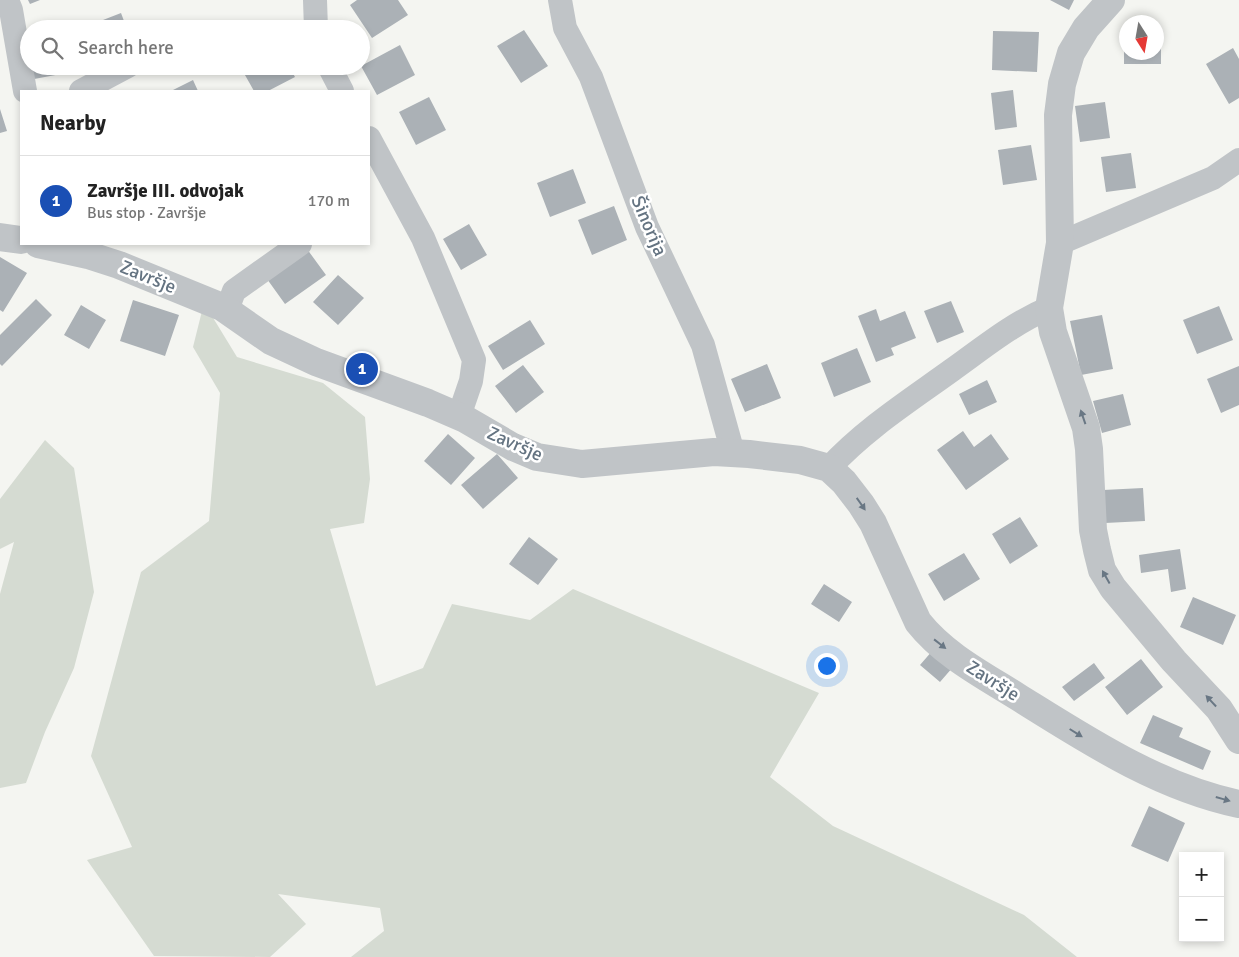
<!DOCTYPE html>
<meta charset="utf-8">
<style>
:root{--surface:#fff;--page:#f6f6f6;--text:#222;--muted:#767676;--line:#e0e0e0;--accent:#ea580c}
body{margin:0;font-family:Signika,sans-serif;background:var(--page);color:var(--text)}
.controls{position:absolute;right:15px;bottom:15px;display:grid;overflow:hidden;border-radius:0px;box-shadow:0 2px 8px #0003}
.controls button{width:45px;height:45px;display:grid;place-items:center;padding:0;border:0;border-bottom:1px solid var(--line);background:var(--surface);color:var(--text);font:25px sans-serif}
.compass{position:absolute;left:1119px;top:15px;width:45px;height:45px;border-radius:50%;background:var(--surface);box-shadow:0 2px 8px #0003;rotate:169deg}
.you{position:absolute;left:826px;top:665px;width:18px;height:18px;margin:-12px;border:4px solid #fff;border-radius:50%;background:#1a73e8;box-shadow:0 0 0 8px #1a73e833}
.badge{display:grid;place-items:center;width:32px;height:32px;border-radius:50%;background:var(--accent);color:#fff;font-size:16px;font-weight:700}
.pin{position:absolute;translate:-50% -50%;border:2px solid #fff;box-shadow:0 1px 5px #0006}
.list{margin:0;padding:0;list-style:none}
h2{display:flex;justify-content:space-between;align-items:center;height:65px;margin:0;padding:0 20px;font-size:21px}
h2 small{font-size:16px;font-weight:400;color:var(--muted)}
.list li{display:grid;grid-template-columns:32px 1fr auto;gap:15px;align-items:center;box-sizing:border-box;height:90px;padding:0 20px;border-top:1px solid var(--line)}
.list b{display:block;font-size:19px;white-space:nowrap}
.list p{margin:0;font-size:16px;white-space:nowrap;color:var(--muted)}
.list em{font-size:16px;font-style:normal;color:var(--muted)}
.icon{flex:none;width:28px;height:28px;fill:none;stroke:currentColor;stroke-width:2;stroke-linecap:round;stroke-linejoin:round}
.map{position:relative;flex:none;width:1239px;height:957px;overflow:hidden}
.search{position:absolute;background:var(--surface);box-shadow:0 2px 8px #0003;left:20px;top:20px;width:350px;height:55px;display:flex;align-items:center;gap:12px;box-sizing:border-box;padding:0 18px;border-radius:28px;color:var(--muted);font-size:19px}
.panel{position:absolute;background:var(--surface);box-shadow:0 2px 8px #0003;left:20px;top:90px;width:350px;height:155px;border-radius:0px}
.map>svg:first-child{display:block}
.green{fill:#d5dbd2}
.building{fill:#abb1b6}
.lines{fill:none;stroke-linecap:round;stroke-linejoin:round}
.minor{stroke:#c0c4c7;stroke-width:24}
.tertiary{stroke:#c0c4c7;stroke-width:28}
.oneway{fill:#697784}
.labels{text-anchor:middle;dominant-baseline:central;stroke-width:5;stroke-linejoin:round;paint-order:stroke}
.street-label{font-size:19px;fill:#647381;stroke:#fff}
</style>
<div class="map">
<svg width="1239" height="957" viewBox="0 0 1239 957">
<rect width="100%" height="100%" fill="#f4f5f1"/>
<path class="green" d="M204,303L237,357L323,383L365,417L370,479L364,523L330,529L376,686L423,668L452,604L530,620L573,589L819,693L770,777L833,826L1024,915L1077,957H351L384,931L380,908L278,894L306,924L270,957L154,956L87,860L132,847L91,756L141,572L209,521L220,393L193,347Z
M45,440L74,468L94,592L74,668L45,732L26,783L0,788V594L14,542L0,549V499Z"/>
<path class="building" d="M28,0H40L30,4Z
M357,0H398L408,15L372,38L350,5Z
M1050,0H1074L1069,10Z
M121,13L127,29H85V27Z
M524,30L548,66L521,83L497,46Z
M993,31L1039,32L1037,72L992,70Z
M1156,35H1161V64H1124V36H1126V52H1156Z
M400,45L415,75L377,95L361,66Z
M1233,48L1239,59V98L1229,104L1206,64Z
M29,66H64L66,73L29,80Z
M244,66H289L295,77L268,91H254L241,68Z
M193,80L198,91H171Z
M1013,90L1017,127L995,130L991,93Z
M429,97L446,130L416,145L399,112Z
M1105,102L1110,138L1080,142L1075,106Z
M0,109L7,131L0,133Z
M1031,145L1037,180L1003,185L998,150Z
M1131,153L1136,188L1106,192L1101,157Z
M573,169L586,203L550,217L537,183Z
M614,206L627,240L592,255L578,220Z
M469,224L487,255L461,270L443,239Z
M307,249L326,275L285,304L267,279Z
M0,257L27,273L3,312L0,310Z
M338,275L364,298L338,325L313,302Z
M36,299L52,315L2,366L0,364V335Z
M133,300L179,315L165,356L120,341Z
M951,301L964,332L937,343L924,311Z
M81,305L106,320L89,349L64,335Z
M1219,306L1233,340L1197,354L1183,320Z
M876,309L880,321L905,311L916,338L891,348L894,355L876,362L858,316Z
M1102,315L1113,369L1081,375L1070,321Z
M530,320L545,344L503,370L488,346Z
M857,348L871,382L834,397L821,363Z
M767,364L781,398L745,412L731,379Z
M523,365L544,392L516,413L495,386Z
M1239,366V405L1221,413L1207,379Z
M987,380L997,402L969,415L959,394Z
M1123,394L1131,425L1102,433L1093,401Z
M963,431L974,447L991,434L1009,459L966,490L937,450Z
M448,434L475,458L451,485L424,461Z
M497,454L518,478L483,509L461,485Z
M1143,488L1145,521L1105,523L1103,490Z
M1020,517L1038,546L1010,564L992,534Z
M529,537L558,559L538,585L509,564Z
M1180,549L1186,589L1171,592L1168,569L1141,573L1139,555Z
M964,553L980,579L944,601L928,574Z
M824,584L852,602L839,622L811,604Z
M1193,597L1236,615L1223,645L1180,627Z
M933,650L953,667L940,682L920,665Z
M1141,659L1163,687L1127,715L1105,687Z
M1094,663L1105,678L1074,701L1062,687Z
M1153,715L1183,728L1179,737L1211,751L1203,770L1140,743Z
M1149,806L1185,823L1168,862L1131,846Z"/>
<g class="lines">
<path class="minor" d="M7,0L11,10L25,91
M315,0L316,29
M560,0L565,28L591,77L647,227L703,345L733,453
M329,66L342,91
M81,91L128,66
M369,138L423,238L474,360L471,381L459,416
M1060,243L1213,178L1239,160
M227,310L234,291L300,244
M829,468C865,429 909,401 952,370C983,348 1013,323 1049,308"/>
<path class="tertiary" d="M1111,0L1086,28L1071,53L1062,84L1058,115L1060,243L1049,308L1053,332L1086,428L1089,449L1093,530L1097,550L1102,570L1113,588L1174,661L1219,709L1239,740
M0,237L21,240
M38,244L88,255L119,265L222,307L271,341L316,362L428,403L465,419L513,447L537,457L582,464L714,452L749,454L800,460L829,468L844,482L861,504L873,523L918,622C944,655 983,675 1018,697C1087,740 1158,787 1239,804"/>
</g>
<defs><path id="oneway-solid" d="M-6-.8H1V-3.2L6.5 0L1 3.2V.8H-6Z" transform="scale(1.25)"/></defs>
<g class="oneway">
<use href="#oneway-solid" transform="translate(1083 417) rotate(-109)"/>
<use href="#oneway-solid" transform="translate(861 504) rotate(55)"/>
<use href="#oneway-solid" transform="translate(1106 577) rotate(-119)"/>
<use href="#oneway-solid" transform="translate(940 644) rotate(38)"/>
<use href="#oneway-solid" transform="translate(1211 701) rotate(-133)"/>
<use href="#oneway-solid" transform="translate(1076 733) rotate(32)"/>
<use href="#oneway-solid" transform="translate(1223 799) rotate(16)"/>
</g>
<g class="labels">
<g class="street-label">
<text transform="translate(649 226) rotate(67)">Šinorija</text>
<text transform="translate(148 277) rotate(22)">Završje</text>
<text transform="translate(515 444) rotate(24)">Završje</text>
<text transform="translate(993 681) rotate(32)">Završje</text>
</g>
</g>
</svg>
<div class="controls">
<button>+</button>
<button>−</button>
</div>
<svg class="compass" viewBox="-18 -18 36 36"><path d="M0-13l5 13h-10z" fill="#e53935"/><path d="M0 13l5-13h-10z" fill="#767676"/></svg>
<div class="you"></div>
<div class="pin badge" style="left:362px;top:369px;background:#1a4fb4">1</div>
<div class="search"><svg class="icon" aria-label="search" viewBox="0 0 24 24"><circle cx="10" cy="10" r="6"/><path d="M15 15l6 6"/></svg>Search here</div>
<section class="panel">
<h2>Nearby<small></small></h2>
<ul class="list">
<li><span class="badge" style="background:#1a4fb4">1</span><div><b>Završje III. odvojak</b><p>Bus stop · Završje</p></div><em>170 m</em></li>
</ul>
</section>
</div>
